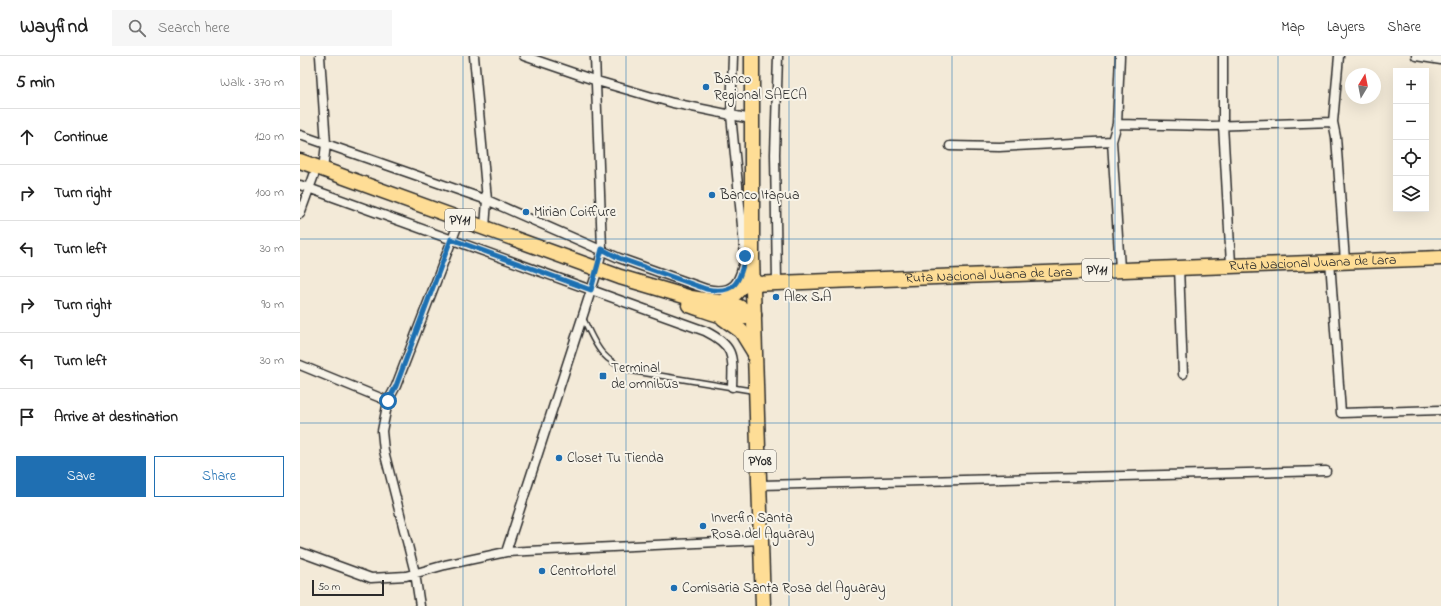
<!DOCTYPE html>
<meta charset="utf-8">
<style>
:root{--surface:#fff;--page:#f6f6f6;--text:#222;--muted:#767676;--line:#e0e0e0;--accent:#1f6fb2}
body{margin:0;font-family:"Indie Flower",sans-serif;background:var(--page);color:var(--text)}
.controls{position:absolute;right:12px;top:12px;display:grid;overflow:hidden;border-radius:0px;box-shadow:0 4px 16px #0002}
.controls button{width:36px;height:36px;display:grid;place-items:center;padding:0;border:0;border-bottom:1px solid var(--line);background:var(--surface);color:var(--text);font:20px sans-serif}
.compass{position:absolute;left:1045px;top:12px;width:36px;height:36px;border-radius:50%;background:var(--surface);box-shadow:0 4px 16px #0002;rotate:10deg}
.scale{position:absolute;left:12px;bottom:10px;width:72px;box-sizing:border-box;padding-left:4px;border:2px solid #2b2b2b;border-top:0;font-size:11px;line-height:14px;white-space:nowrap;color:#2b2b2b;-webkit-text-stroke:3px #f7f3e8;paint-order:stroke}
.stop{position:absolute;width:12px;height:12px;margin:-9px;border:3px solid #1f6fb2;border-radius:50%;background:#fff}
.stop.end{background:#1f6fb2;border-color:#fff;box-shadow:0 1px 4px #0008}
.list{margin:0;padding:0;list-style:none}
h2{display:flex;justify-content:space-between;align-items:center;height:52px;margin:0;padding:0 16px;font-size:17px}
h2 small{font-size:13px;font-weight:400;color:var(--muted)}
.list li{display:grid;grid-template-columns:26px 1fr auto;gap:12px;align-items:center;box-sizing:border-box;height:56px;padding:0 16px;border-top:1px solid var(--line)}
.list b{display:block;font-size:15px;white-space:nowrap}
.list em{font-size:13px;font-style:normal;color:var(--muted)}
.actions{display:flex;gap:8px;padding:12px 16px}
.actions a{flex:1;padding:9px 0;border:1px solid var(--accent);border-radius:0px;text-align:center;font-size:14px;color:var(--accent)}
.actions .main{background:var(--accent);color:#fff}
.icon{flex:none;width:22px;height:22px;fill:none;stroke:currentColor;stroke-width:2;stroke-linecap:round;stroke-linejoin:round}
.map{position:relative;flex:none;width:1141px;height:550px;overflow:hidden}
header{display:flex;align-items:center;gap:24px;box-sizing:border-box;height:56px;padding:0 20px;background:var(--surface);border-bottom:1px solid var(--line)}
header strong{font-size:19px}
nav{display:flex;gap:22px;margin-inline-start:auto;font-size:14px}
.search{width:280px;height:36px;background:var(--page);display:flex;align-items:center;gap:10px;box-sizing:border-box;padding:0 14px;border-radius:0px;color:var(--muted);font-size:15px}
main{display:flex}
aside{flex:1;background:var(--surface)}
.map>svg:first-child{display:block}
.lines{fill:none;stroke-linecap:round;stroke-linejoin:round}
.service-casing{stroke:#2b2b2b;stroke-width:7}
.minor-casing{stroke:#2b2b2b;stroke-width:11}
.trunk-casing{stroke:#2b2b2b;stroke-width:17}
.service{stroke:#f7f3e8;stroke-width:4}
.minor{stroke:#f7f3e8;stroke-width:8}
.trunk{stroke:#fedd96;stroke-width:14}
.route{stroke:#1f6fb2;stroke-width:5}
.grid{fill:none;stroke:#1f6fb2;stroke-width:1;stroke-opacity:0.55}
.poi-dot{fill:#1f6fb2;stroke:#f7f3e8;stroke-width:1.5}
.labels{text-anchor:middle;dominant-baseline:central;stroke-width:4;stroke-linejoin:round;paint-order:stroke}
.shield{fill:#f7f3e8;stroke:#686764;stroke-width:1}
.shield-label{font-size:13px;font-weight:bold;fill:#2b2b2b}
.poi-label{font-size:14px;fill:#2b2b2b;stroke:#f7f3e8;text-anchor:start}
.street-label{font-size:14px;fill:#2b2b2b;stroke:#f7f3e8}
</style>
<header>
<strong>Wayfind</strong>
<div class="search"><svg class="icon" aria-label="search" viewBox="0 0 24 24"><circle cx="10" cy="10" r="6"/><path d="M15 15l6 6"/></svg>Search here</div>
<nav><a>Map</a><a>Layers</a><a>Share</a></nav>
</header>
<main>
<aside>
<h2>5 min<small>Walk · 370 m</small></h2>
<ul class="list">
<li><svg class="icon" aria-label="ahead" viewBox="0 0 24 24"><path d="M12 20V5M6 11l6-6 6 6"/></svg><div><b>Continue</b></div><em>120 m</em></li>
<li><svg class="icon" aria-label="right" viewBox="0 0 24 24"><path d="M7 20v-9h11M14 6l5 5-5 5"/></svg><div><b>Turn right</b></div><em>100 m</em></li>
<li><svg class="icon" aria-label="left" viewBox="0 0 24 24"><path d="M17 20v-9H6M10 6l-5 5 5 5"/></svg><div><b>Turn left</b></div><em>30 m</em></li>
<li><svg class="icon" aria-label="right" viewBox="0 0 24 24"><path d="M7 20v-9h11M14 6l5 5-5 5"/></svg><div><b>Turn right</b></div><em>90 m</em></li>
<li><svg class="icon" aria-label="left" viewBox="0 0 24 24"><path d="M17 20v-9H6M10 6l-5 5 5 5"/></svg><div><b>Turn left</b></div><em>30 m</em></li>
<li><svg class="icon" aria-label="arrive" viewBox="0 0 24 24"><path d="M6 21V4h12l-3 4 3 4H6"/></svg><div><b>Arrive at destination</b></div></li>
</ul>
<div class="actions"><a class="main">Save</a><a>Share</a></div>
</aside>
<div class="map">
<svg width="1141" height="550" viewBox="0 0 1141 550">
<rect width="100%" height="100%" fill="#f3ead8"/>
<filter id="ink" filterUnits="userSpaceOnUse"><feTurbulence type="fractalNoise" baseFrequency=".025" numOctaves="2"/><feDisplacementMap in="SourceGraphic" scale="8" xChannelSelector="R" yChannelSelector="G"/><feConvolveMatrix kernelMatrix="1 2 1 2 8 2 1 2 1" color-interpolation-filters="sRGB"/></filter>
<g filter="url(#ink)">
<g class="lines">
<defs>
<path id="service" d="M283,262C296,290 301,305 332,315L454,335"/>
<path id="minor" d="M20,0L26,88L23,114
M174,0L187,144L185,172
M224,0L297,25L373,47L451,63
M923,0V69L931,208
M1116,0L1141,4
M1033,66L1039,0
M817,68L820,0
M0,79L187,144L319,202L406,233C435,239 440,226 445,200L431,59L433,0
M650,90L699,91L812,85
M0,129L405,275C435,290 433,300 432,331
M0,158L17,111
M1030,205L1041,357L1141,354
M879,211L883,318
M820,213L812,85L817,68L910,70L1033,66L1036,81L1045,205
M477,226L475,98L478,0
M0,309L88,345L96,330L160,163
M88,345L82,375L84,395L115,517L120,550
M461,429L1026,415
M0,496L71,522L106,520L145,509L206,496L298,213L302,193L295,0
M206,496L461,484"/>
<g id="trunk">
<path d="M452,0V202L463,550"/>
<path d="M0,105L320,221L391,242L430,248L439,251L454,259"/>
<path id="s1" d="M453,228L1141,202"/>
<path d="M421,247C437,239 445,229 450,212"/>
<path d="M389,249C412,256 430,267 454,259"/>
<path d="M423,262L441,275L454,296"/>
</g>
</defs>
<use href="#service" class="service-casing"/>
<use href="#minor" class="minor-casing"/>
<use href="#trunk" class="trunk-casing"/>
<use href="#service" class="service"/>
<use href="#minor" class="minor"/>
<use href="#trunk" class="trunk"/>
</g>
</g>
<g class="lines" filter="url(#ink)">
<path class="route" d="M88,345L96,330L151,183L291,234L302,193L319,202L406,233C435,239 440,226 445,200"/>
</g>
<path class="grid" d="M163,0V550M326,0V550M489,0V550M652,0V550M815,0V550M978,0V550M0,183H1141M0,367H1141"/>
<g class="poi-dot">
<circle cx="406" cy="31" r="4"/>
<circle cx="412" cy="139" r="4"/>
<circle cx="226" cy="156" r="4"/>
<circle cx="476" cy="241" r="4"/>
<rect x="299" y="316" width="8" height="8" rx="2"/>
<circle cx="259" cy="402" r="4"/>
<circle cx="403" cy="470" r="4"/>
<circle cx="242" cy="515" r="4"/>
<circle cx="374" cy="532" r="4"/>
</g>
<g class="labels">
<g class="shield">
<rect x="145" y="153" width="30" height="22" rx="3"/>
<rect x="782" y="203" width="30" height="22" rx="3"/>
<rect x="444" y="394" width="32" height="22" rx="3"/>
</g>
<g class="shield-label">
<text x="160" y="164">PY11</text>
<text x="797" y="214">PY11</text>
<text x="460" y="405">PY08</text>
</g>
<g class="poi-label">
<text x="414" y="23">Banco<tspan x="414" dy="16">Regional SAECA</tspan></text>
<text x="420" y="139">Banco Itapua</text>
<text x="234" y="156">Mirian Coiffure</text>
<text x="484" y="241">Alex S.A</text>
<text x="311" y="312">Terminal<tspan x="311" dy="16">de omnibus</tspan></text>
<text x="267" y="402">Closet Tu Tienda</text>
<text x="411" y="462">Inverfin Santa<tspan x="411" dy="16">Rosa del Aguaray</tspan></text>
<text x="250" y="515">CentroHotel</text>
<text x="382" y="532">Comisaria Santa Rosa del Aguaray</text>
</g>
<g class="street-label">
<text stroke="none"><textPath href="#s1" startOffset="560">Ruta Nacional Juana de Lara</textPath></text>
<text stroke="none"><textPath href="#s1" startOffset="236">Ruta Nacional Juana de Lara</textPath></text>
</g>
</g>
</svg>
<div class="controls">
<button>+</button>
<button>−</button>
<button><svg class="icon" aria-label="locate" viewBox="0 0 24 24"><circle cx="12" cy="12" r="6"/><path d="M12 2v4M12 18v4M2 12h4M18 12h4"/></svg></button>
<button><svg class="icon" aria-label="layers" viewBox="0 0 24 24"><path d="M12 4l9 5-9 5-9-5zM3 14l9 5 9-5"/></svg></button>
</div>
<svg class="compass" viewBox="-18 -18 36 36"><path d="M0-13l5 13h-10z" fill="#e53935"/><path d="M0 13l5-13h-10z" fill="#767676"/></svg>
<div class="scale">50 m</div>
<div class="stop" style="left:88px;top:345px"></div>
<div class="stop end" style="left:445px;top:200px"></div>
</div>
</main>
